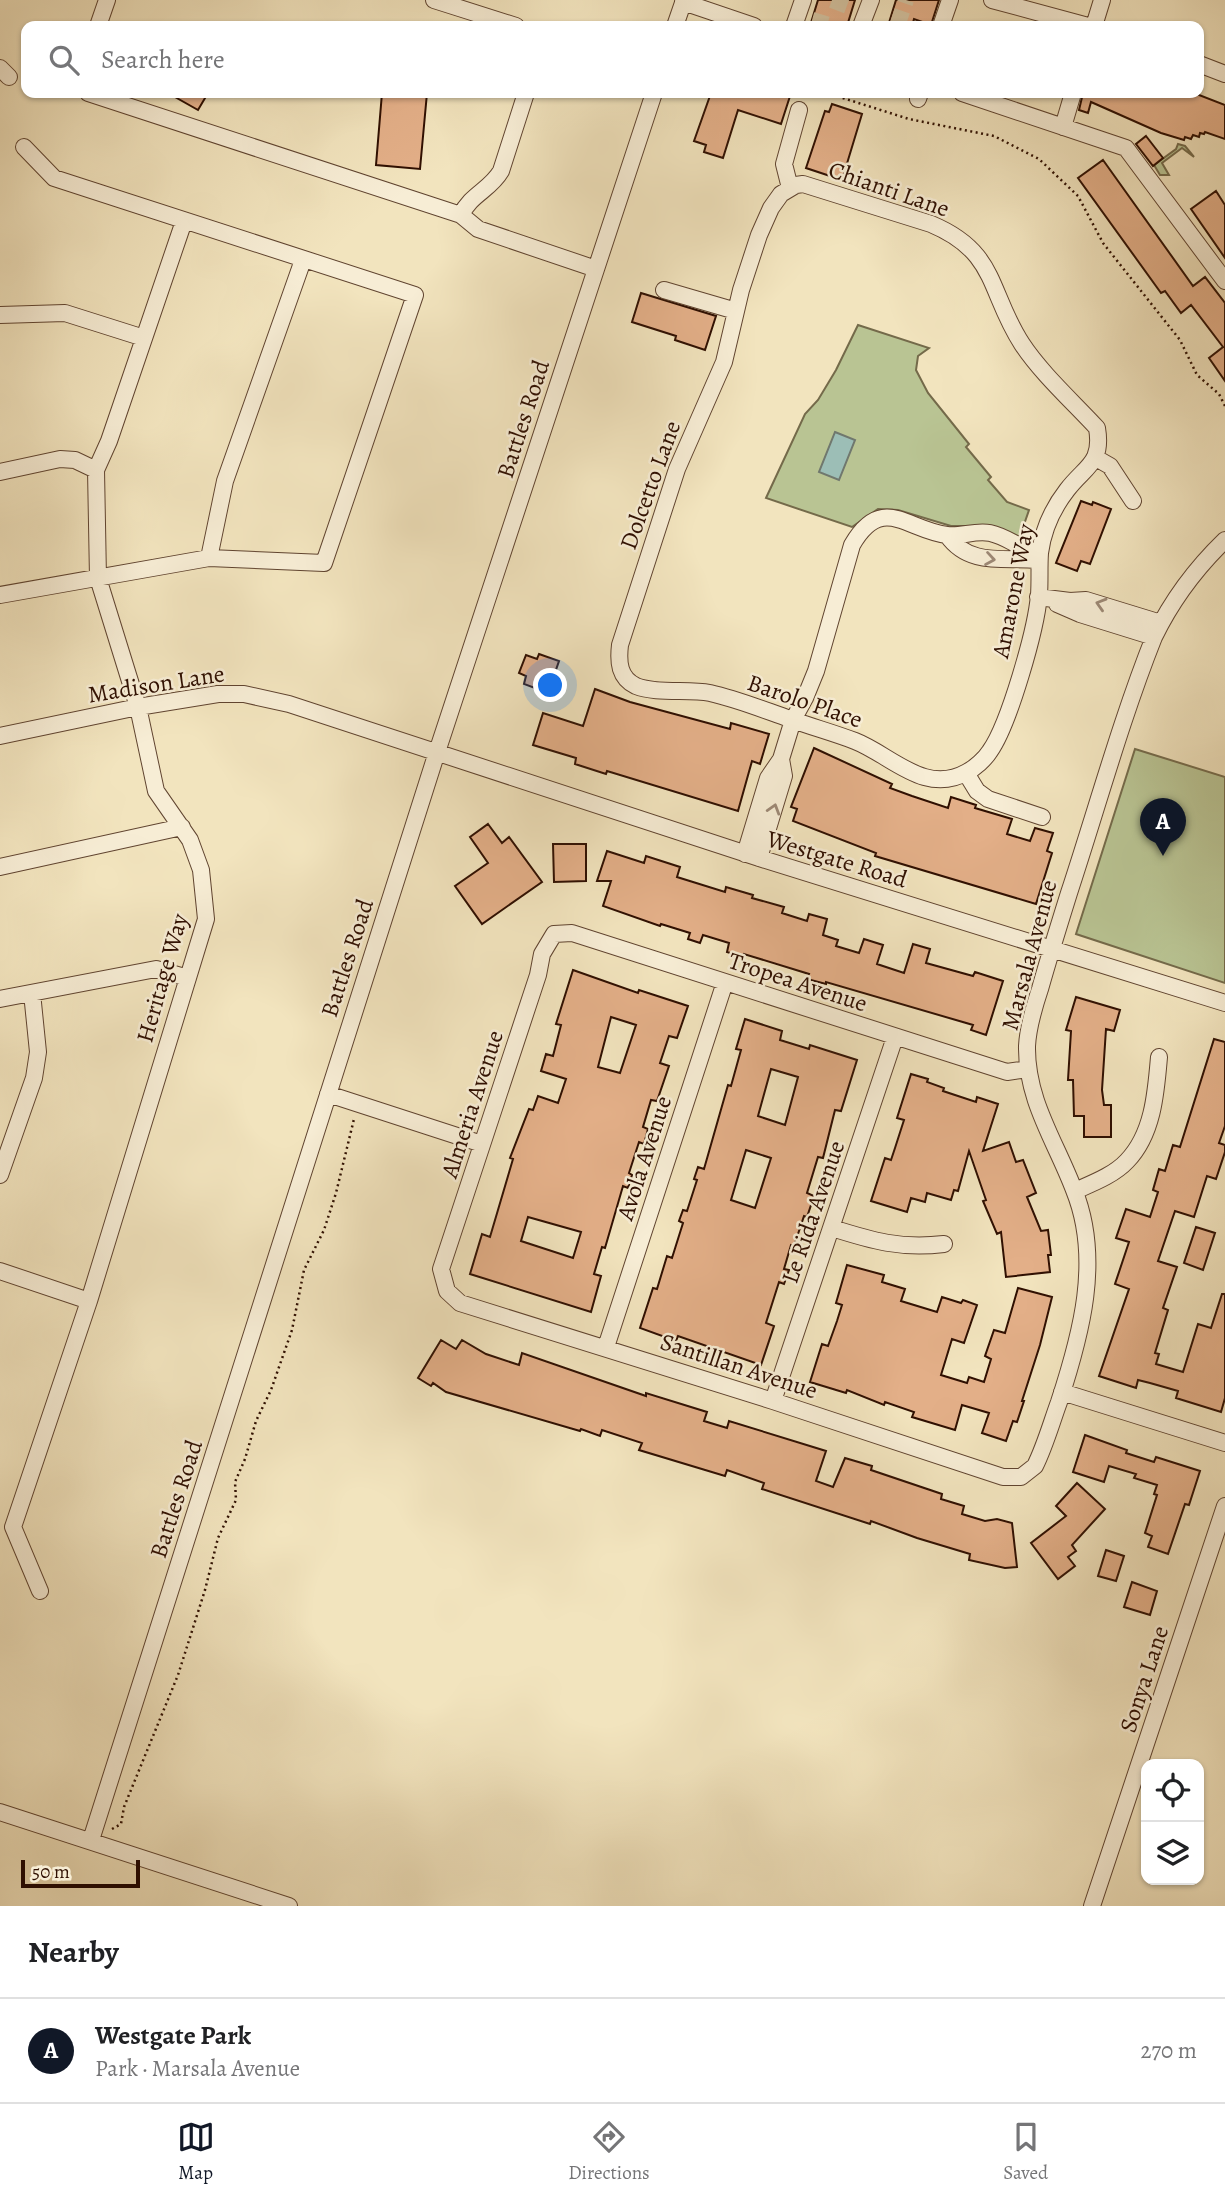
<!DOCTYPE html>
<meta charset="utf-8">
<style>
:root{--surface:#fff;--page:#f2f2f2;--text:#202124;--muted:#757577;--line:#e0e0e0;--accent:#111827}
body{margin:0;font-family:Alegreya,serif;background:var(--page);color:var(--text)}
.controls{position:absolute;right:21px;bottom:21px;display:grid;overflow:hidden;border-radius:14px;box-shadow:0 2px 5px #0004}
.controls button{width:63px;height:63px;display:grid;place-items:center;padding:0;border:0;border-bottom:2px solid var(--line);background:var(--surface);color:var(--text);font:35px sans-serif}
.scale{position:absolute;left:21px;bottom:18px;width:119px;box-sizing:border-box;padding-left:7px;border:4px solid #2f0f01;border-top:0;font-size:19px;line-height:24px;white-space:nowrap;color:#2f0f01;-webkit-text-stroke:5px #f7edd5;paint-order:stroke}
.you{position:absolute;left:551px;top:686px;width:24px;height:24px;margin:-18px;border:5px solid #fff;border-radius:50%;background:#1a73e8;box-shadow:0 0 0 10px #1a73e833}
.badge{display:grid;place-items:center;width:46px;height:46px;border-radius:50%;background:var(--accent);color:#fff;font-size:23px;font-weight:700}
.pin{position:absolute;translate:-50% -58px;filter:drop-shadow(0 2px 4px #0008)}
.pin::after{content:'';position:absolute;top:37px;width:24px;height:21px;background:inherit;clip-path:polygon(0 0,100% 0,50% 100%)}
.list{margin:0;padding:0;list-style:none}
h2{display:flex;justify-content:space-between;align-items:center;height:91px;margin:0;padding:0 28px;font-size:30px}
h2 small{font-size:23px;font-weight:400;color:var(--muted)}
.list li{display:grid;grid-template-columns:46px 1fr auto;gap:21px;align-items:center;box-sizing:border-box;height:105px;padding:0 28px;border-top:2px solid var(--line)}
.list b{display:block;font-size:26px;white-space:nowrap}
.list p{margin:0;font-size:23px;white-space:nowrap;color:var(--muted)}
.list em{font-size:23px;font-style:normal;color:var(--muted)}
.icon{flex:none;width:38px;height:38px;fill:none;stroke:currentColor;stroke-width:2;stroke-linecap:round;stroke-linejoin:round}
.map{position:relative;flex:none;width:1225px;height:1906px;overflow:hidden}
.search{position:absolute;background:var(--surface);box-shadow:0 2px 5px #0004;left:21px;right:21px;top:21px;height:77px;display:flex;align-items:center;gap:18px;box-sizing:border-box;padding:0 24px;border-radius:14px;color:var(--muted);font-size:26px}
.sheet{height:196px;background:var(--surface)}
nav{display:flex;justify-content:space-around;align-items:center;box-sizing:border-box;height:98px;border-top:2px solid var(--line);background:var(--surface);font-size:19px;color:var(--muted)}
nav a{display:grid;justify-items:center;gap:4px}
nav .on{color:var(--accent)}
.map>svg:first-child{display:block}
.green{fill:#b9c493;stroke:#746a4a;stroke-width:2}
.water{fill:#9cbeb6;stroke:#70786e;stroke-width:2}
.building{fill:#e3af88;stroke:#2f0f01;stroke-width:2;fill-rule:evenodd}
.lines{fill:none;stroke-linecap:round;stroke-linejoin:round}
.minor-tunnel{stroke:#d5c4a2;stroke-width:16;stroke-dasharray:16 8;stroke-linecap:butt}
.minor-casing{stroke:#604430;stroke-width:18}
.path{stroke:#2f0f01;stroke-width:2.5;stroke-dasharray:2 3.5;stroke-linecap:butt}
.minor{stroke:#f7edd5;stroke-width:16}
.oneway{stroke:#9d8976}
.labels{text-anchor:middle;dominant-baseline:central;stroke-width:5;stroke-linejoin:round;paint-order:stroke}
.street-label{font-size:24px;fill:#2f0f01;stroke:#f7edd5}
</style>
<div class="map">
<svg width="1225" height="1906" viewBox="0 0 1225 1906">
<rect width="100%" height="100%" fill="#f2e4be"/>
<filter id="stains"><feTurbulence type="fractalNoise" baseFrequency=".00286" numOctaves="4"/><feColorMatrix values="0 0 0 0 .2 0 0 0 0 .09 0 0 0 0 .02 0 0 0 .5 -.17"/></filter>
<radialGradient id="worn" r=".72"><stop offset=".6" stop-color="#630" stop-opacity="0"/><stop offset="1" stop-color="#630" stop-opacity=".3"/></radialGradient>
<path class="green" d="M1178,144L1185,146L1194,157L1182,148L1162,163L1169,175H1160L1154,165L1176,149Z
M858,325L929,348L918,356L916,370L928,393L969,444L966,447L991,477L988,480L1007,502L1029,510L1019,539L989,526H951L898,510L878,509L852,527L766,498L805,414L818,400L836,370Z
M1135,749L1225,777V983L1076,934Z"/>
<path class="water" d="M835,432L855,440L839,480L819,472Z"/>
<path class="building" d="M818,0H855L847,26H810Z
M896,0H939L931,25L914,19L912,26H888Z
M168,93H208L198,110Z
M382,93H427L420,169L376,165Z
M711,93H791L781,124L738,110L723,158L704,152L706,145L694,141Z
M1083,93H1194L1225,105V139L1205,132L1204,134L1200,133L1199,137L1193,135L1191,139L1185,137L1184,140L1161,133L1091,102L1088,113L1079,110Z
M832,104L862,114L842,180L806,168L825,111L829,112Z
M1146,136L1163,158L1153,166L1136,144Z
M1103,160L1193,286L1205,277L1225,303V381L1209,358L1223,347L1191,305L1181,313L1165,291L1161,293L1078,178Z
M1216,191L1225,205V258L1191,209Z
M641,293L716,316L705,350L675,340L676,336L632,322Z
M1081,501L1092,505L1093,502L1111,509L1090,564L1081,561L1077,571L1056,563Z
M539,654L559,661L548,693L524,684L526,676L519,673L526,655L537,659Z
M595,689L630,702L730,729L731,723L769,734L760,764L752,761L738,811L607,771L606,774L575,764L576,758L533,745L543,713L583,726Z
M814,748L892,784L890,788L912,796L948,808L951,797L976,805L975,808L1012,819L1007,834L1030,841L1035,828L1053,833L1047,851L1052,853L1036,904L875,856L876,853L793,821L797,809L791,807Z
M488,824L502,843L509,837L542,882L482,924L455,886L488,863L470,837Z
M553,844H586V881L554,882Z
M607,851L644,863L646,856L680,867L677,877L725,892L726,887L753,895L752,898L784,907L782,913L807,921L809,914L827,919L823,935L838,940L836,946L859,953L864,939L883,945L877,964L904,973L913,944L930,949L926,963L973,976L975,972L1003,981L986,1035L971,1030L973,1025L826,982V984L807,979L809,974L744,954V957L727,952L729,943L703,935L700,943L688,939L690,933L661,924L660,926L603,906L611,881H597Z
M573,970L638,993L639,990L688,1006L677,1038L669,1036L660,1063L669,1066L657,1101L651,1100L643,1127L648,1129L644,1144L639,1142L629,1173L632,1175L628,1188L623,1186L605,1248L602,1247L594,1274L601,1276L591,1312L470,1274L482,1234L490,1237L513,1159L510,1158L529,1109L533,1110L538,1096L558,1103L566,1079L541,1071L546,1054L553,1056L561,1025L556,1024ZM611,1017L636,1025L620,1073L598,1067ZM528,1217L581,1232L573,1258L521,1241Z
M1076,997L1120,1010L1114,1031L1106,1029L1102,1090L1104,1105H1111V1137H1084V1116H1074L1073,1080H1068L1071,1031L1066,1030Z
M745,1019L782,1031L780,1040L809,1049L810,1045L857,1060L841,1111L835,1110L823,1158L818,1157L807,1193L814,1196L807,1217L804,1216L794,1246L791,1245L784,1269L789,1270L784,1284L779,1282L766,1323L774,1326L761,1365L678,1336L676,1341L640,1328L653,1288L657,1289L667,1256L672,1258L683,1223L679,1221L683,1210L687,1211L697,1180L694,1179L698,1167L704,1169L728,1085L731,1086L741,1050L736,1049ZM771,1069L798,1077L785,1125L758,1116ZM746,1150L771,1158L755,1208L731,1200Z
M1214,1039L1225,1042V1126L1219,1143L1225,1145V1152L1216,1179L1207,1176L1194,1217L1175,1211L1158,1261L1177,1267L1163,1308L1168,1310L1155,1353L1159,1354L1156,1364L1183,1372L1198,1324L1211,1328L1222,1294H1225V1398L1221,1412L1176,1398L1178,1391L1150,1383L1138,1380L1136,1388L1099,1376L1129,1289L1115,1284L1129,1242L1116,1238L1126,1209L1150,1217L1158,1192L1153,1190L1159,1169L1165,1171L1173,1145L1180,1147Z
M911,1074L928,1079L927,1082L944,1088L943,1091L976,1102L977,1097L998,1104L983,1151L1009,1142L1016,1162L1023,1160L1036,1193L1027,1197L1041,1231L1048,1230L1051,1255H1048L1050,1272L1006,1277L1001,1232L997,1234L983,1201L986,1200L969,1151L958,1191L954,1190L951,1200L927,1193L925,1202L911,1198L907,1212L871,1201L885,1158L891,1160L895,1148L904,1120L897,1118Z
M1196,1227L1215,1233L1203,1270L1184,1263Z
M847,1265L884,1275L882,1282L905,1289L901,1301L937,1312L942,1297L961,1303L963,1300L977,1305L964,1343L952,1339L941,1375L967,1383L969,1377L984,1382L991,1359L985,1356L994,1330L1005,1333L1018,1288L1052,1297L1040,1345L1022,1401H1024L1017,1422L1013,1421L1006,1441L982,1433L989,1413L962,1405L955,1430L912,1417L914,1412L885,1402L884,1405L847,1390L846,1393L810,1382L822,1344L828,1346L837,1321L842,1305L836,1303Z
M441,1340L456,1349L462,1340L486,1354L519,1365L522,1353L646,1396V1393L707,1412L704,1421L727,1428L729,1421L826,1451L816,1481L833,1487L845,1458L872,1466L871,1470L942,1494L941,1499L964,1506L962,1514L985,1521L997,1519L1012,1523L1017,1567L1005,1568L969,1560L970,1554L917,1538L871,1521L870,1524L762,1489L764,1483L727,1470L725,1476L639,1450L642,1443L602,1430L600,1436L581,1429L580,1431L446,1392L433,1383L431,1386L418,1378Z
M1085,1435L1127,1450L1126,1453L1154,1462L1156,1457L1200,1471L1189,1505L1185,1504L1168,1554L1148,1547L1152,1536L1145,1533L1157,1495L1154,1494L1157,1485L1134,1478L1136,1474L1109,1466L1104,1482L1073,1472Z
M1077,1483L1105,1509L1072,1545L1076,1551L1068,1557L1075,1566L1058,1579L1031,1543L1066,1516L1056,1506Z
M1106,1550L1124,1556L1116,1581L1098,1576Z
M1132,1582L1157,1591L1150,1615L1124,1607Z"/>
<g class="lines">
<path class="minor-tunnel" d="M832,0L853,8
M812,20L833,26
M897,26L906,0"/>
<defs>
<path id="minor" d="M434,0L516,26
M992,0L1088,26
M683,2L754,26
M98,26L107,0
M675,26L684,0
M794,26L803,0
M861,26L871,0
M941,26L950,0
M1094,26L1102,0
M1199,64L1225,74
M0,68L9,77
M88,93L461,215L478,229L596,269
M962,93L1126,148L1225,281
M918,99L920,93
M1063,127L1073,93
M803,184L931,224C998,252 988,292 1022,344C1041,373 1073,402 1097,428C1103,464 1085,466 1067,490C1053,508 1043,530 1040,553C1039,567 1040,581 1039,595C1036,630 1009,724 990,751C985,759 975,768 967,772C925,796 891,755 855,741C834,733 812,727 790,719C764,710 737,699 710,693C688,689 656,694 636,686C619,678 618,662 620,645L677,469L724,362L741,290L759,235L771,208L781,194L796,185Z
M790,188L784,164L799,110
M461,215C471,194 490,190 501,171L526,93
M664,290L736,311
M0,315L65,313L144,338
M1096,458L1110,466L1133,501
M0,472L60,459L75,460L96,470
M947,535C969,567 1005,557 1037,560
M209,558L225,481L303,260
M0,595L209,558L324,563L415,295L54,178L24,147
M1038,597L1070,601L1086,600L1161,623
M1057,604L1080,614L1154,637
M0,736L138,707L218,694H244L289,704L759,858L1225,1003
M966,773L977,791L988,799L1042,817
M745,854L768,778L781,759L793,720L805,698L816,671L852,545C882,493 907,530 947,535C961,537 975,530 990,533C1009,537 1020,550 1040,553
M759,858L784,776L781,759
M0,867L182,827
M0,999L156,969L188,978
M1028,1069L1007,1072L572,933L554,934L542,954L538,975L441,1269L447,1291L460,1303L773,1401L1003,1477H1021L1035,1466C1045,1446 1051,1424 1059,1402C1081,1335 1102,1259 1074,1190C1056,1142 1026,1100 1027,1046C1028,1027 1034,1007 1040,989C1049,957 1059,925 1069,893C1097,808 1121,720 1154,637C1172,600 1196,568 1225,540
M328,1094L482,1144
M0,1175L34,1078L38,1052L32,993
M1075,1191C1093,1183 1114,1175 1127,1161C1153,1134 1156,1093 1159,1057
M832,1228C873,1241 900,1249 944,1244
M0,1271L89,1301
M606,1347L725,982
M1062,1392L1225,1443
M773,1401L895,1037
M13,1527L89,1301L206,919L201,870L190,840L156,791L138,707L98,578L96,470L109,441L184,221
M13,1527L40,1591
M0,1812L289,1906
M91,1840L437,752L654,93
M1092,1906L1225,1506"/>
</defs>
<use href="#minor" class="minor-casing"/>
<path class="path" d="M827,93L909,119L994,136L1039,159L1078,196L1103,243L1180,340L1197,375L1219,394L1225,406
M112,1829L121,1824L124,1807L178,1675L205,1590L218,1538L236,1500L235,1482L245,1459L256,1421L271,1390L292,1330L304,1270L324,1230L336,1193L354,1119"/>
<use href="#minor" class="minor"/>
</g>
<defs><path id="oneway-chevron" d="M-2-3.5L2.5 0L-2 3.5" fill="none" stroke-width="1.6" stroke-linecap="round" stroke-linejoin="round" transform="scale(1.75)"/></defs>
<g class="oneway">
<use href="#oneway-chevron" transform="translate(990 559) rotate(9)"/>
<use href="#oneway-chevron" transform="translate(1101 604) rotate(-163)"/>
<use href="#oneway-chevron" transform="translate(774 809) rotate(-73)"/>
</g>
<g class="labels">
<g class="street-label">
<text transform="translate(889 189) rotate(19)">Chianti Lane</text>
<text transform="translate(523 419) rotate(-72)">Battles Road</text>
<text transform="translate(650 485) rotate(-70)">Dolcetto Lane</text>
<text transform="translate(1013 591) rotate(-79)">Amarone Way</text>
<text transform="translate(156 684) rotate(-9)">Madison Lane</text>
<text transform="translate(805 701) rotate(19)">Barolo Place</text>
<text transform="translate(837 859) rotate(17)">Westgate Road</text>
<text transform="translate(1029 955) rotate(-75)">Marsala Avenue</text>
<text transform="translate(347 958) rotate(-72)">Battles Road</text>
<text transform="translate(162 978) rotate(-74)">Heritage Way</text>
<text transform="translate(798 982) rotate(18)">Tropea Avenue</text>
<text transform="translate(472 1104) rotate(-72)">Almeria Avenue</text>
<text transform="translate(644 1158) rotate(-72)">Avola Avenue</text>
<text transform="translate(813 1212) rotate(-71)">Le Rida Avenue</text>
<text transform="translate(739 1366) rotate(18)">Santillan Avenue</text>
<text transform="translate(176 1499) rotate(-72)">Battles Road</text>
<text transform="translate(1144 1679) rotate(-72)">Sonya Lane</text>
</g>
</g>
<rect width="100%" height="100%" filter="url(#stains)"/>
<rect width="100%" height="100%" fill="url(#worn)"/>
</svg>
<div class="controls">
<button><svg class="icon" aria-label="locate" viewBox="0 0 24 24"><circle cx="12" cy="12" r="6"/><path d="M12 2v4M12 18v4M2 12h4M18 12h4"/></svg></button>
<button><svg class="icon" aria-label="layers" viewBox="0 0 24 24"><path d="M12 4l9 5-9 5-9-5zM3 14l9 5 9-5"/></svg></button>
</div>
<div class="scale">50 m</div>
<div class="you"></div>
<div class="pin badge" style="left:1163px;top:856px">A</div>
<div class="search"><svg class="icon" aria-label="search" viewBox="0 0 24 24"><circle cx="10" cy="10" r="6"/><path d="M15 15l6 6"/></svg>Search here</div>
</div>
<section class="sheet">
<h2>Nearby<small></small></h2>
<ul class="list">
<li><span class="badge">A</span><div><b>Westgate Park</b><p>Park · Marsala Avenue</p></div><em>270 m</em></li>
</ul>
</section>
<nav>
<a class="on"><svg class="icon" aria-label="map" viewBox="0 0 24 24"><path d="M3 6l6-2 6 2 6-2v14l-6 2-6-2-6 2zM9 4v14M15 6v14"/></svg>Map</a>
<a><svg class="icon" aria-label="directions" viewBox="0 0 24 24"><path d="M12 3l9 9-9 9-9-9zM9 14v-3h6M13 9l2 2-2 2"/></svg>Directions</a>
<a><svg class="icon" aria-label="saved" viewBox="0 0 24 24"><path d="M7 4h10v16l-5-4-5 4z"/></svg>Saved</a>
</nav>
